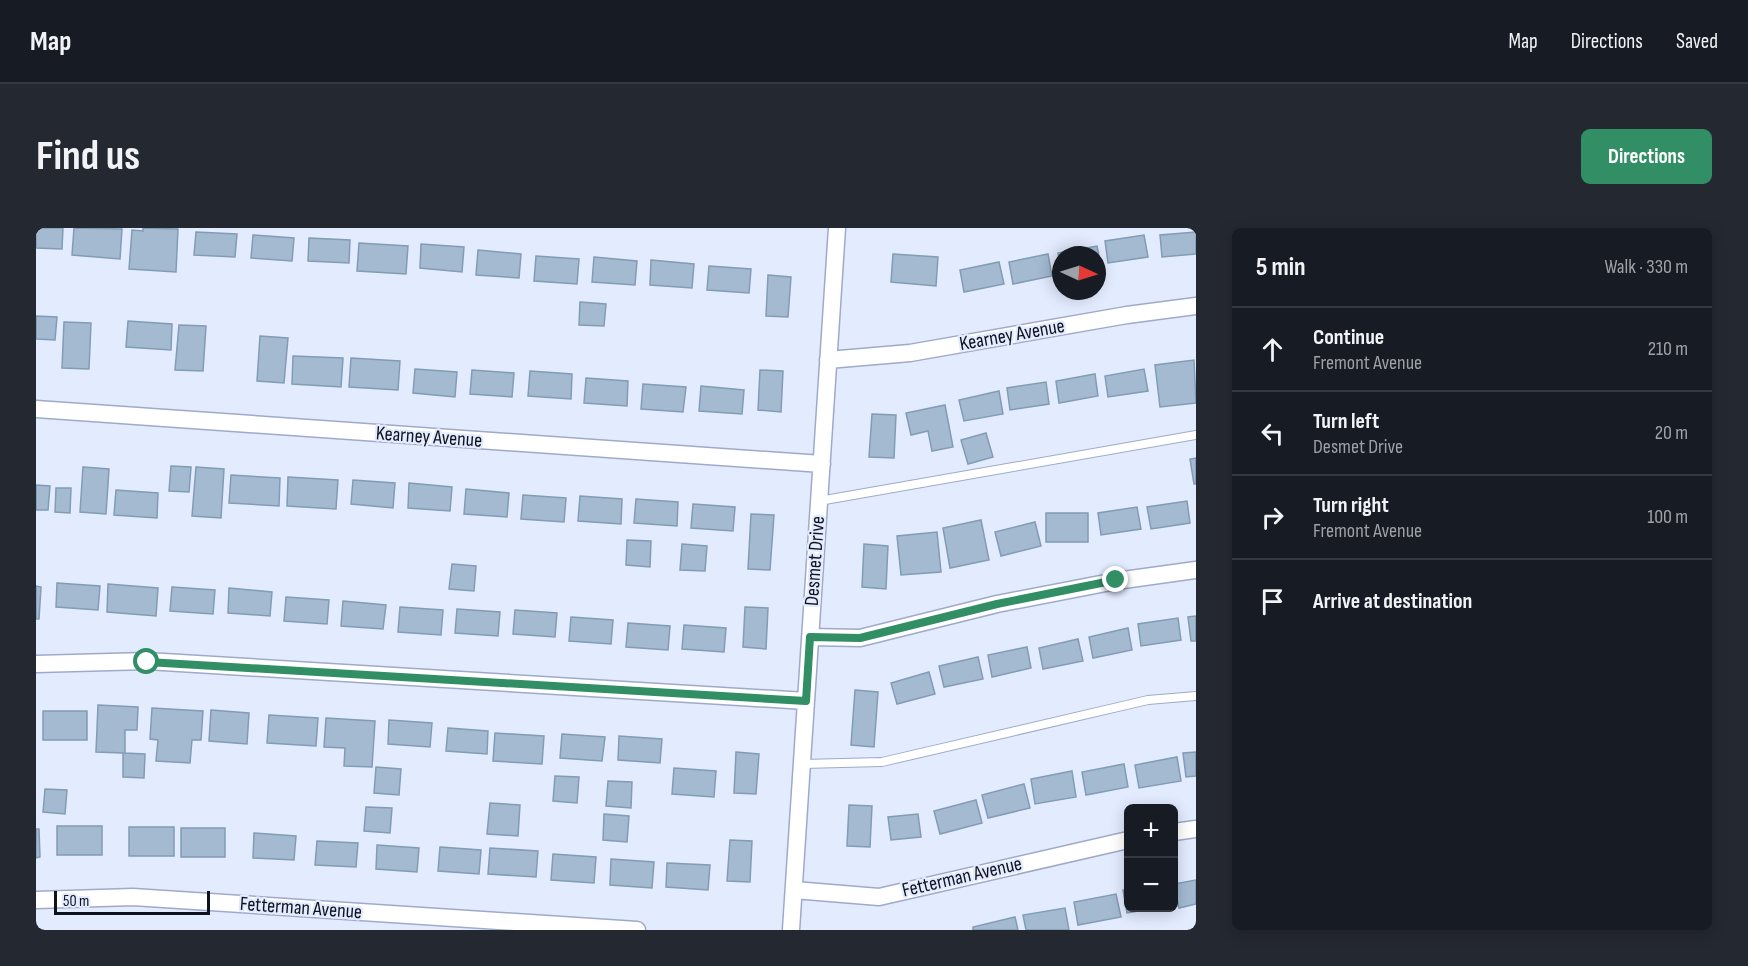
<!DOCTYPE html>
<meta charset="utf-8">
<style>
:root{--surface:#171b24;--page:#242831;--text:#f1f3f6;--muted:#9ea1a6;--line:#363941;--accent:#328e65}
body{margin:0;font-family:"Sofia Sans Condensed",sans-serif;background:var(--page);color:var(--text)}
.controls{position:absolute;right:18px;bottom:18px;display:grid;overflow:hidden;border-radius:9px;box-shadow:0 3px 15px #0003}
.controls button{width:54px;height:54px;display:grid;place-items:center;padding:0;border:0;border-bottom:2px solid var(--line);background:var(--surface);color:var(--text);font:30px sans-serif}
.compass{position:absolute;left:1016px;top:18px;width:54px;height:54px;border-radius:50%;background:var(--surface);box-shadow:0 3px 15px #0003;rotate:94deg}
.scale{position:absolute;left:18px;bottom:15px;width:156px;box-sizing:border-box;padding-left:6px;border:3px solid #0f131e;border-top:0;font-size:16px;line-height:21px;white-space:nowrap;color:#0f131e;-webkit-text-stroke:4px #e3ebff;paint-order:stroke}
.stop{position:absolute;width:18px;height:18px;margin:-14px;border:4px solid #328e65;border-radius:50%;background:#fff}
.stop.end{background:#328e65;border-color:#fff;box-shadow:0 2px 6px #0008}
.list{margin:0;padding:0;list-style:none}
h2{display:flex;justify-content:space-between;align-items:center;height:78px;margin:0;padding:0 24px;font-size:26px}
h2 small{font-size:20px;font-weight:400;color:var(--muted)}
.list li{display:grid;grid-template-columns:39px 1fr auto;gap:18px;align-items:center;box-sizing:border-box;height:84px;padding:0 24px;border-top:2px solid var(--line)}
.list b{display:block;font-size:22px;white-space:nowrap}
.list p{margin:0;font-size:20px;white-space:nowrap;color:var(--muted)}
.list em{font-size:20px;font-style:normal;color:var(--muted)}
.icon{flex:none;width:33px;height:33px;fill:none;stroke:currentColor;stroke-width:2;stroke-linecap:round;stroke-linejoin:round}
.map{position:relative;flex:none;width:1160px;height:702px;overflow:hidden;border-radius:9px}
header{display:flex;align-items:center;gap:36px;box-sizing:border-box;height:84px;padding:0 30px;background:var(--surface);border-bottom:2px solid var(--line)}
header strong{font-size:28px}
nav{display:flex;gap:33px;margin-inline-start:auto;font-size:21px}
.intro{display:flex;align-items:center;justify-content:space-between;box-sizing:border-box;height:144px;padding:0 36px}
h1{margin:0;font-size:42px}
.button{padding:15px 27px;border-radius:9px;background:var(--accent);color:#fff;font-size:21px;font-weight:700}
main{display:flex;gap:36px;padding:0 36px}
aside{flex:1;background:var(--surface);border-radius:9px;box-shadow:0 3px 15px #0003}
.map>svg:first-child{display:block}
.building{fill:#a3bad1;stroke:#829cb5;stroke-width:1.5}
.lines{fill:none;stroke-linecap:round;stroke-linejoin:round}
.lane-casing{stroke:#9faaca;stroke-width:10}
.street-casing{stroke:#9faaca;stroke-width:19}
.lane{stroke:#fff;stroke-width:8}
.street{stroke:#fff;stroke-width:16}
.route{stroke:#328e65;stroke-width:8}
.labels{text-anchor:middle;dominant-baseline:central;stroke-width:4.5;stroke-linejoin:round;paint-order:stroke}
.street-label{font-size:20px;fill:#0f131e;stroke:#e3ebff}
</style>
<header>
<strong>Map</strong>
<nav><a>Map</a><a>Directions</a><a>Saved</a></nav>
</header>
<div class="intro"><h1>Find us</h1><a class="button">Directions</a></div>
<main>
<div class="map">
<svg width="1160" height="702" viewBox="0 0 1160 702">
<rect width="100%" height="100%" fill="#e3ebff"/>
<path class="building" d="M0,0H27L26,21L0,20Z
M38,0L86,1L84,31L36,27Z
M107,0L142,1L140,44L93,41L96,2L107,3Z
M160,4L201,6L199,29L158,27Z
M1160,4V26L1126,29L1124,7Z
M217,7L258,10L256,33L215,30Z
M1108,7L1112,29L1072,35L1069,13Z
M273,10L314,12L313,35L272,33Z
M323,15L372,18L370,46L321,43Z
M385,16L428,19L426,44L384,40Z
M1061,18L1065,39L1061,40V27H1025V41L1022,25Z
M442,22L485,26L483,50L440,47Z
M857,26L902,29L900,58L855,54Z
M1012,26L1016,48L977,56L973,34Z
M500,28L543,31L541,56L498,53Z
M558,29L601,33L599,57L556,54Z
M615,32L658,36L656,60L614,57Z
M963,34L968,56L928,64L924,42Z
M673,38L715,41L713,65L671,62Z
M732,47L755,49L752,89L730,88Z
M544,74L570,76L568,98L543,97Z
M0,88L21,89L19,112L0,111Z
M92,93L136,96L135,122L90,119Z
M28,94L55,95L53,141L26,140Z
M143,97L170,98L167,143L139,142Z
M224,108L252,110L248,155L221,153Z
M257,128L307,130L305,159L256,156Z
M315,130L364,133L362,162L313,159Z
M1158,132L1160,175L1124,179L1119,137Z
M379,141L421,144L419,169L377,165Z
M1108,141L1112,163L1072,169L1069,148Z
M436,142L478,145L476,169L434,166Z
M724,142L747,143L745,184L722,182Z
M494,143L536,146L535,171L492,168Z
M1059,146L1062,168L1023,175L1020,153Z
M550,150L592,153L591,178L548,175Z
M1010,154L1013,176L974,182L971,160Z
M607,156L650,159L647,184L605,181Z
M665,158L708,162L706,186L663,183Z
M963,163L967,186L928,193L923,172Z
M909,177L917,219L896,223L892,203L875,207L870,185Z
M836,186L860,187L858,230L833,229Z
M950,205L957,229L932,236L925,212Z
M1160,230V256H1158L1154,231Z
M135,238L155,239L153,264L133,263Z
M47,239L73,241L70,286L44,284Z
M160,239L188,241L185,290L156,288Z
M195,247L244,250L243,278L193,275Z
M252,249L302,252L300,281L251,278Z
M317,252L359,255L357,280L315,276Z
M373,255L416,259L414,283L372,280Z
M0,257L14,258L12,282H0Z
M20,260H35L34,285L19,284Z
M430,261L473,265L471,289L428,286Z
M80,262L122,265L121,290L78,287Z
M487,267L530,270L528,294L485,291Z
M544,268L586,271L585,296L542,293Z
M600,271L642,274L641,298L598,295Z
M1151,273L1154,295L1115,301L1111,279Z
M657,276L699,279L697,303L655,300Z
M1101,279L1105,301L1065,307L1062,285Z
M1010,285H1052V314H1010Z
M715,286L738,287L734,342L712,341Z
M945,292L953,332L914,340L907,300Z
M999,294L1005,318L965,328L959,304Z
M901,304L905,344L865,347L861,308Z
M591,312L615,313L614,339L590,337Z
M646,316L671,318L669,343L644,342Z
M828,316L852,318L850,361L826,359Z
M416,336L440,338L438,363L413,361Z
M21,355L64,358L62,382L20,379Z
M72,356L122,360L120,388L71,384Z
M0,358L5,359L3,391H0Z
M136,359L179,362L177,386L134,383Z
M193,360L236,364L234,388L192,385Z
M250,369L293,372L291,396L248,393Z
M307,373L350,377L347,401L305,398Z
M364,379L407,382L405,407L362,404Z
M709,379L732,380L730,421L707,419Z
M421,381L464,384L462,408L419,405Z
M479,382L521,385L519,409L477,406Z
M1160,388V413H1155L1152,389Z
M535,389L577,392L575,416L533,413Z
M1142,390L1145,412L1105,418L1102,396Z
M592,395L634,398L632,422L590,419Z
M648,397L690,400L688,424L646,421Z
M1092,400L1096,422L1057,430L1053,409Z
M1042,411L1047,433L1007,441L1003,420Z
M991,419L995,440L956,449L952,427Z
M942,429L947,451L908,459L903,438Z
M893,444L899,466L861,476L855,455Z
M819,462L842,464L838,519L815,517Z
M62,477L102,479L101,502H89V525L109,526L108,550L87,549V525L60,524Z
M116,480L167,483L165,512H156L154,535L120,533L122,512L114,511Z
M175,482L213,485L211,516L173,513Z
M7,483H51V512H7Z
M233,487L282,490L280,518L231,515Z
M290,490L339,493L336,539L308,538L309,520L288,519Z
M353,492L396,495L394,519L352,516Z
M412,500L452,503L451,526L410,523Z
M459,505L508,508L506,536L457,533Z
M526,506L569,509L566,533L524,530Z
M583,508L626,511L624,535L582,532Z
M700,524L723,526L720,566L698,565Z
M1160,524V548L1150,549L1147,525Z
M1141,529L1145,553L1103,560L1099,537Z
M1088,536L1092,559L1050,567L1046,544Z
M340,539L365,541L363,567L338,565Z
M638,540L680,543L678,569L636,566Z
M1036,543L1040,569L999,576L995,551Z
M519,548L543,549L541,575L517,573Z
M572,553L596,554L595,580L570,578Z
M988,556L994,580L952,590L946,567Z
M9,561L31,562L29,586L7,584Z
M940,572L946,595L904,606L898,583Z
M454,575L484,577L482,608L451,606Z
M813,577L836,578L834,619L811,618Z
M330,579L356,580L354,605L328,603Z
M568,586L593,588L591,614L567,612Z
M882,586L885,609L855,612L852,589Z
M21,598H66V627H21Z
M93,599H138V628H93Z
M145,600H189V629H145Z
M0,601H3L4,629L0,630Z
M218,605L260,608L258,632L217,630Z
M694,612L716,613L714,654L691,653Z
M281,613L322,615L320,639L279,637Z
M341,617L383,620L381,644L340,641Z
M404,619L445,622L443,646L402,643Z
M454,620L502,623L500,649L452,646Z
M517,626L560,629L558,655L515,652Z
M575,631L618,634L616,660L574,657Z
M631,635L674,637L672,662L630,659Z
M1160,652V676L1143,680L1138,656Z
M1092,661V680H1121L1091,685L1087,662Z
M1080,666L1085,689L1042,697L1038,674Z
M1029,680L1033,702H990L987,687Z
M979,689L982,702H937V699Z"/>
<g class="lines">
<defs>
<path id="lane" d="M783,273L1160,207
M766,536L846,534L1112,472L1160,468"/>
<path id="street" d="M792,132L874,125L1091,87L1160,78
M0,181L786,236
M774,409L824,410L961,376L1080,353L1160,342
M0,436L111,433L770,473
M1138,604L1160,601
M758,662L843,669L1092,612
M0,672L97,669L601,702
M755,702L801,0"/>
</defs>
<use href="#lane" class="lane-casing"/>
<use href="#street" class="street-casing"/>
<use href="#lane" class="lane"/>
<use href="#street" class="street"/>
</g>
<g class="lines">
<path class="route" d="M111,434L770,473L774,409L824,410L961,376L1080,352"/>
</g>
<g class="labels">
<g class="street-label">
<text transform="translate(976 107) rotate(-10)">Kearney Avenue</text>
<text transform="translate(393 209) rotate(4)">Kearney Avenue</text>
<text transform="translate(779 333) rotate(-86)">Desmet Drive</text>
<text transform="translate(926 649) rotate(-13)">Fetterman Avenue</text>
<text transform="translate(265 680) rotate(4)">Fetterman Avenue</text>
</g>
</g>
</svg>
<div class="controls">
<button>+</button>
<button>−</button>
</div>
<svg class="compass" viewBox="-18 -18 36 36"><path d="M0-13l5 13h-10z" fill="#e53935"/><path d="M0 13l5-13h-10z" fill="#9ea1a6"/></svg>
<div class="scale">50 m</div>
<div class="stop" style="left:111px;top:434px"></div>
<div class="stop end" style="left:1080px;top:352px"></div>
</div>
<aside>
<h2>5 min<small>Walk · 330 m</small></h2>
<ul class="list">
<li><svg class="icon" aria-label="ahead" viewBox="0 0 24 24"><path d="M12 20V5M6 11l6-6 6 6"/></svg><div><b>Continue</b><p>Fremont Avenue</p></div><em>210 m</em></li>
<li><svg class="icon" aria-label="left" viewBox="0 0 24 24"><path d="M17 20v-9H6M10 6l-5 5 5 5"/></svg><div><b>Turn left</b><p>Desmet Drive</p></div><em>20 m</em></li>
<li><svg class="icon" aria-label="right" viewBox="0 0 24 24"><path d="M7 20v-9h11M14 6l5 5-5 5"/></svg><div><b>Turn right</b><p>Fremont Avenue</p></div><em>100 m</em></li>
<li><svg class="icon" aria-label="arrive" viewBox="0 0 24 24"><path d="M6 21V4h12l-3 4 3 4H6"/></svg><div><b>Arrive at destination</b></div></li>
</ul>
</aside>
</main>
